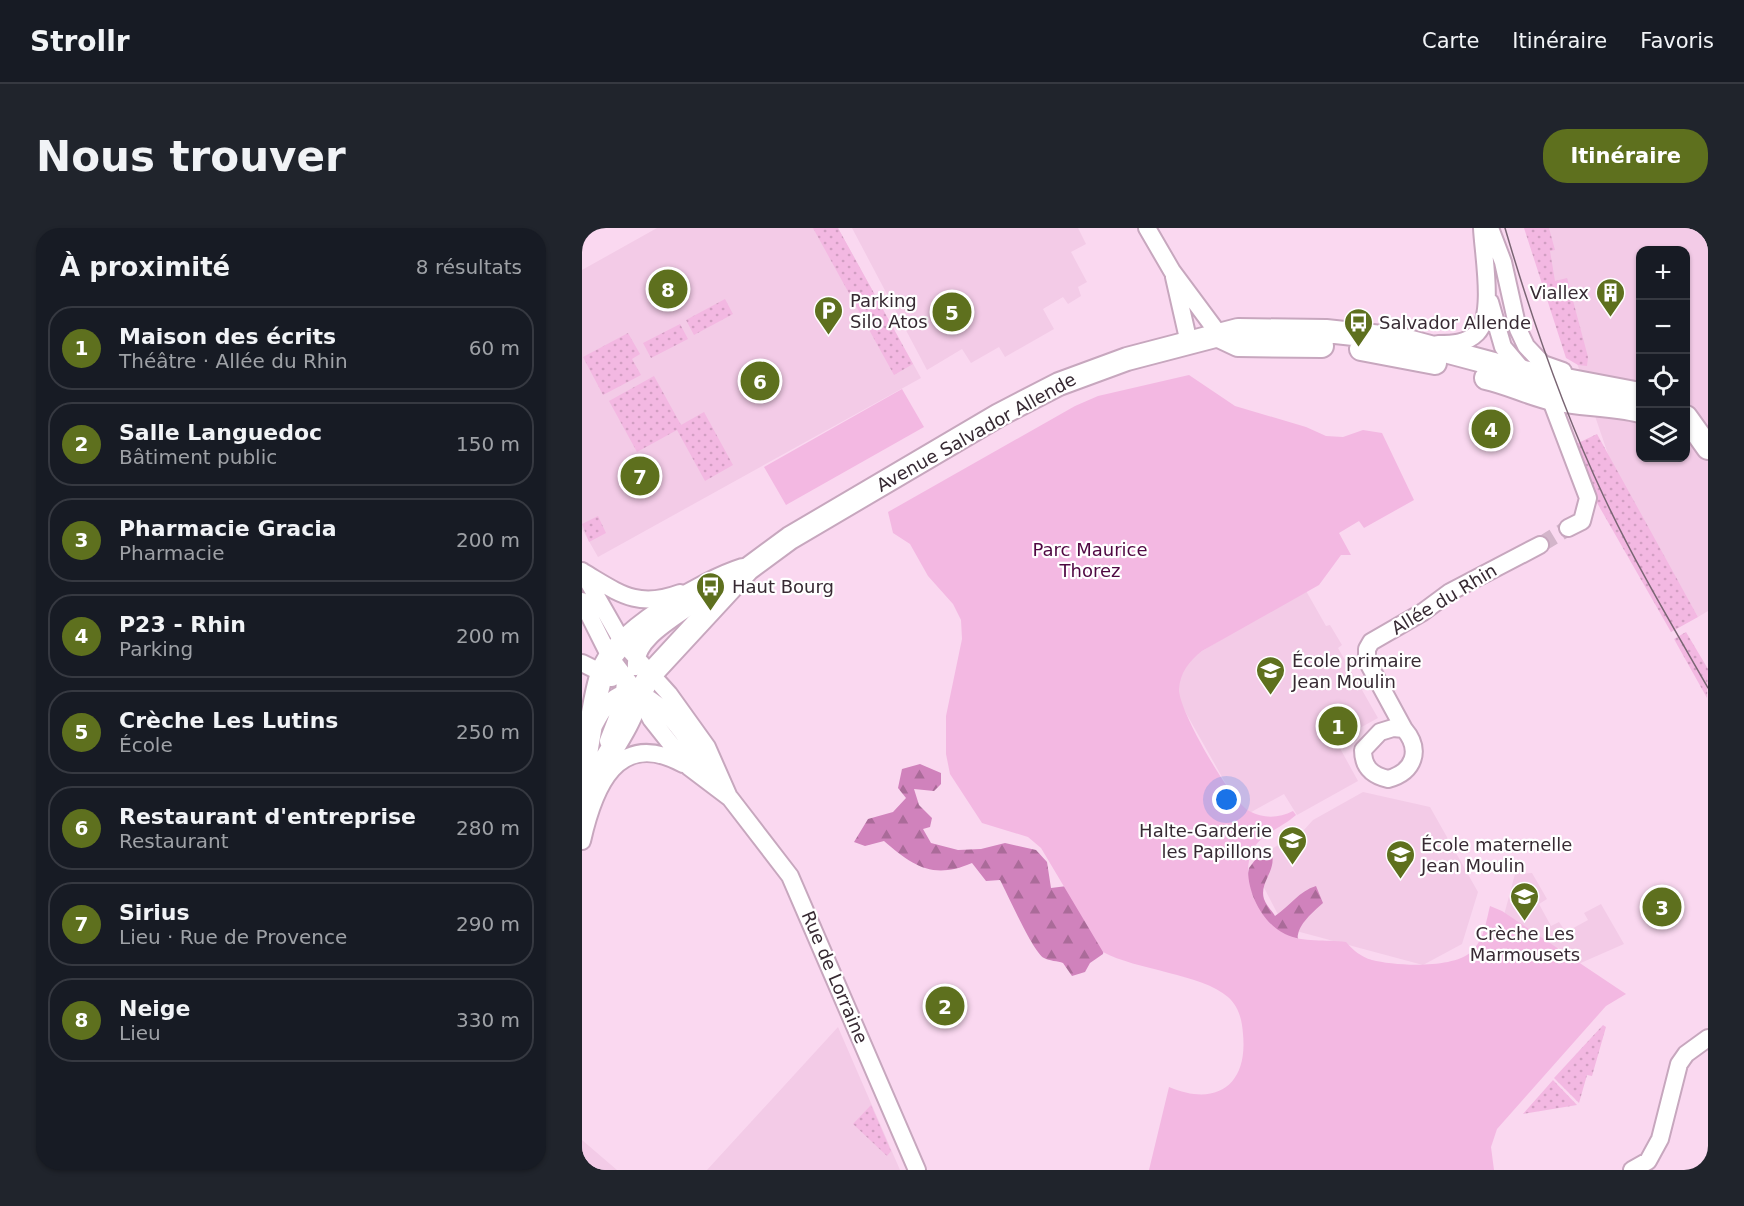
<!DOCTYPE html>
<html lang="fr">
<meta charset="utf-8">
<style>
:root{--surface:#171b24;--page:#20242c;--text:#f1f3f6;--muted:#9ea1a6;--line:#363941;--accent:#5e701e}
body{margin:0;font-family:"DejaVu Sans",sans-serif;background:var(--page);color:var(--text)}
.controls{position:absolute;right:18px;top:18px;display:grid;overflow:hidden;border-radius:12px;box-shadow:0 2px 4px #0004}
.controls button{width:54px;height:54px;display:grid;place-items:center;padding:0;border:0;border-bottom:2px solid var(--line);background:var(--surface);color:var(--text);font:30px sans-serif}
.you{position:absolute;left:645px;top:572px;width:21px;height:21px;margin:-15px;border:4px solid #fff;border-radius:50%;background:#1a73e8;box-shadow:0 0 0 9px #1a73e833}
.badge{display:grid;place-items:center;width:39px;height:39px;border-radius:50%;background:var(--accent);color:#fff;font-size:20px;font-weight:700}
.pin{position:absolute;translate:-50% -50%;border:3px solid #fff;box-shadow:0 2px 6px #0006}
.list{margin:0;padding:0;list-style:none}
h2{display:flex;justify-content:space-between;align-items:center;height:78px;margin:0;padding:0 24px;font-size:26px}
h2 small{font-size:20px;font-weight:400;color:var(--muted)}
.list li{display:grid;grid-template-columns:39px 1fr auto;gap:18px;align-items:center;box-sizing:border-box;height:84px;margin:0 12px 12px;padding:0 12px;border:2px solid var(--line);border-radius:24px}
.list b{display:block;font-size:22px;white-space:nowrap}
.list p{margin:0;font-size:20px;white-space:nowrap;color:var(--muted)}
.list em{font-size:20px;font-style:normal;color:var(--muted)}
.icon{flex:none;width:33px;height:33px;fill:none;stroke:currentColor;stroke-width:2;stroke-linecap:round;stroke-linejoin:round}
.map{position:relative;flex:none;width:1126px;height:942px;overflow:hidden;border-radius:24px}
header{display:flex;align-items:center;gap:36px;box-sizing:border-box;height:84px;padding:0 30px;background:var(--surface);border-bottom:2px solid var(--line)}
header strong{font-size:28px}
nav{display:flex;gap:33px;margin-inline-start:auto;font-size:21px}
.intro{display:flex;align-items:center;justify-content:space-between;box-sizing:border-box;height:144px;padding:0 36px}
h1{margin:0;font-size:42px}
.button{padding:15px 27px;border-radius:24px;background:var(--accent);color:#fff;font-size:21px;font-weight:700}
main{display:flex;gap:36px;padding:0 36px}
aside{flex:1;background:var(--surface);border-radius:24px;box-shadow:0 2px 4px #0004}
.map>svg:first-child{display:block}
.built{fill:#f3cbe7;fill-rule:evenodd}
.grass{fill:url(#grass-dots)}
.forest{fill:url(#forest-firs)}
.park{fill:#f3b8e2}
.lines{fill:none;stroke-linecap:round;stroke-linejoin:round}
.street-tunnel{stroke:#d3b5ca;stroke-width:16;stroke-dasharray:16 8;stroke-linecap:butt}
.street-casing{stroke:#c7a7be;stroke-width:20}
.secondary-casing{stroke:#c7a7be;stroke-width:26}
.street{stroke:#fff;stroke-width:16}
.secondary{stroke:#fff;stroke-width:22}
.tram{stroke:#796573;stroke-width:1.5}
.labels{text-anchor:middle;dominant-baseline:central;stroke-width:4.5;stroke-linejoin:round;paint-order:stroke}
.poi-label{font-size:18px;fill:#372a33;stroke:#fff;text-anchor:start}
.street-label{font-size:18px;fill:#372a33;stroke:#fff}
.park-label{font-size:18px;fill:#4f0842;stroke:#fff}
</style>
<header>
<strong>Strollr</strong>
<nav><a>Carte</a><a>Itinéraire</a><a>Favoris</a></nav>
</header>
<div class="intro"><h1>Nous trouver</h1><a class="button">Itinéraire</a></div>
<main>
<aside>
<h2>À proximité<small>8 résultats</small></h2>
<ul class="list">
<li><span class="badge">1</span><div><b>Maison des écrits</b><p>Théâtre · Allée du Rhin</p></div><em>60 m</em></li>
<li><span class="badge">2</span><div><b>Salle Languedoc</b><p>Bâtiment public</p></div><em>150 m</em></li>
<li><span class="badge">3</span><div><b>Pharmacie Gracia</b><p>Pharmacie</p></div><em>200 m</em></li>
<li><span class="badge">4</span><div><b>P23 - Rhin</b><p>Parking</p></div><em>200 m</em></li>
<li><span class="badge">5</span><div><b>Crèche Les Lutins</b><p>École</p></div><em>250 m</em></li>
<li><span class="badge">6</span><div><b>Restaurant d'entreprise</b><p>Restaurant</p></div><em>280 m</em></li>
<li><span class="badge">7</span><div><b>Sirius</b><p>Lieu · Rue de Provence</p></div><em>290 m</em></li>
<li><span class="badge">8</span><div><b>Neige</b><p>Lieu</p></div><em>330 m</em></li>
</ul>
</aside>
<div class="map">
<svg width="1126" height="942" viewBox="0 0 1126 942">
<defs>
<pattern id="grass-dots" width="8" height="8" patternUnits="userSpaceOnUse" patternTransform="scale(1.5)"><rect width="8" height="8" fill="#f3b8e2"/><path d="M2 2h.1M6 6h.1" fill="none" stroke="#d19ec2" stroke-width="1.8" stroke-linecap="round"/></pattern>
<pattern id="forest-firs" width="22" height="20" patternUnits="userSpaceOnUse" patternTransform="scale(1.5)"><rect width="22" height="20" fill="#d082bc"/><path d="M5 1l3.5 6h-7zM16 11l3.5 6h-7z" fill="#aa6b99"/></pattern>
</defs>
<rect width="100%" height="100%" fill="#fad8f0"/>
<path class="built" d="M75,0H256L339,150L16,329L0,301V42Z
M270,0H496L504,16L489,24L505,54L496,59L499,68L486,76L481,69L461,81L472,101L423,129L417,119L389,135L380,121L345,142Z
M949,0H1126V383L1116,389L1029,235ZM1058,22H1104V230H1058Z
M723,361L744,398L748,397L760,417L756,420L796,490L754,513L776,553L715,587L702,566L662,588L582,446Z
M781,564L848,579L896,664L880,716L841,737L703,700L679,654L686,623L721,603L731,592Z
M950,645L965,671L957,676L969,698L977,694L984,704L1006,692L1002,685L1019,676L1042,716L985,741L918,702L933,646Z
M256,799L318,942H125Z
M0,912L35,942H0Z"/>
<path class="grass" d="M231,0H256L331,136L312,147Z
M942,0H967L973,22L968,23L973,53L985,50L1006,129L1005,138L996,137L984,130Z
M143,71L151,86L112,107L104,92Z
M98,96L106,111L69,130L61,115Z
M46,105L58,126L50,131L59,147L21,167L1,129Z
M72,148L99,197L122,184L151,237L123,253L95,202L55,224L27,173Z
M1015,206L1116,389L1089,404L1014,273L992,217Z
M16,288L24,305L7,314L0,296Z
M1104,404L1126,441L1125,470L1092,411Z
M1021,797L1024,799L1010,848L1005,847L997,875L972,850Z
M971,852L995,877L941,886Z
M289,877L309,923L305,928L271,896Z"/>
<path class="forest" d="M338,536L359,545V556L352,563L332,561L337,577L350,590L348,599L341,601L349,615L376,622L399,621L423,615L454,622L465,634L469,660L485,658L523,711L521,726L508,735L503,744L490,748L481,735C476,733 467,733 462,730C451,724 426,667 418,652L404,653L390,635C351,652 331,638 302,613L283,618L272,614L286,591L311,584L324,570L316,560L320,541Z
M679,624L690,627C694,643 677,655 682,671C684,677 690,683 693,688C708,678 717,663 734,658L741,675C709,703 712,708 724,747L628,635L664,655L667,640Z"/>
<path class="park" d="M607,147L653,178L724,199L744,208L761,209L781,202L800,205L832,272L782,300L777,293L757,305L769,327H759L737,357L620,423C607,433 598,445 597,461C596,482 649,573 667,583C682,591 697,590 711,583L714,587C701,599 683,604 673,618C655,645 675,693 703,706C721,715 744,711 764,714C771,722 779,729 790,732C813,738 870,741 889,724C902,712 904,694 908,678L920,683L1044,766L1024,778L915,901L909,919L912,942H567L587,859C634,879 666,858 661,806C660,792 657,779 646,769C620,746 554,742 521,724L459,620L446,609L400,595L368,546L364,526V488L380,411L379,392L371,376L346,348L328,316L311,305L306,284L493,178L516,168Z
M320,161L342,199L204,277L182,239Z"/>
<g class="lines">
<path class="street-tunnel" d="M958,317L986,300"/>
<defs>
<path id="street" d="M565,0L590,43L639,109
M908,0L921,34L936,101L944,118L961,136L981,143
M592,49L607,115
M908,74L921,119L944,146
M856,116C870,116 884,116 895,105C913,87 901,25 900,0
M965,162L1006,270L1000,293L986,300
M0,343L41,415L87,466L125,519L147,569
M1,344C37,365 55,381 98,365
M0,373L28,429L56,466L69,491L107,539L148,570L208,648L335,942
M0,435L30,450
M54,439C51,405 111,382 133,359
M13,496C52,417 102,508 129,545
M811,500L822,501C840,522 832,544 806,551C789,547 781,539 781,522L798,504Z
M822,501L785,433V421L789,414L841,384L868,364L958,317
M26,513L40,477L43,455
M0,613C12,560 35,500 101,536
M1050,942L1066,933L1078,911L1097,836L1104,826L1126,810"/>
<path id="secondary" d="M639,109L656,117L740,118
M779,121L853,135
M904,150C927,155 948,166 971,171C1000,177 1030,176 1058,183
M1104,189L1126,220
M0,545C8,512 10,477 20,445C32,405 123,354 161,342
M0,583C8,550 29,526 44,497C53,480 58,463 68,447L166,341L208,310L417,187L477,156L545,131L656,102L744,103L818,111L942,144L1058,166"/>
</defs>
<use href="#street" class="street-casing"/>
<use href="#secondary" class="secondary-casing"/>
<use href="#street" class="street"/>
<use href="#secondary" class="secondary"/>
<path class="tram" d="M923,0C950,92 981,182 1022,269C1053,335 1090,397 1126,460"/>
</g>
<defs>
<symbol id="building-pin" viewBox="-11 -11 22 30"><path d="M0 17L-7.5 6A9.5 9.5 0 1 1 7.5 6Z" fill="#5e701e" stroke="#fff"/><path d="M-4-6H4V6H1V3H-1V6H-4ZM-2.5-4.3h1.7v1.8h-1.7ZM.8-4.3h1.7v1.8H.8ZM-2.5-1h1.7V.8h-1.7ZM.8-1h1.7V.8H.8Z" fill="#fff"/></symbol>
<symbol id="parking-pin" viewBox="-11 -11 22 30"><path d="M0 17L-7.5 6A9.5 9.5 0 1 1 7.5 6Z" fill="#5e701e" stroke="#fff"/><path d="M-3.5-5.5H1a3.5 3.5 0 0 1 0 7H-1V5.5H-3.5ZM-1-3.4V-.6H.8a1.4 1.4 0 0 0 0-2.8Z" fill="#fff"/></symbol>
<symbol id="bus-pin" viewBox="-11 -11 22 30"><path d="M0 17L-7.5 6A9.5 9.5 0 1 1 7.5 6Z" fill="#5e701e" stroke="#fff"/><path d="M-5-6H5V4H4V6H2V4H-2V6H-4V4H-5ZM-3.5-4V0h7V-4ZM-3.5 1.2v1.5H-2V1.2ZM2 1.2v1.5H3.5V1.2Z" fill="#fff"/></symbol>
<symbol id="school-pin" viewBox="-11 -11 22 30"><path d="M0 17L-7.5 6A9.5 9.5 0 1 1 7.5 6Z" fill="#5e701e" stroke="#fff"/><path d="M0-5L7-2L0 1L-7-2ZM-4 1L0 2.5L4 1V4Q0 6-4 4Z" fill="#fff"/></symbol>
</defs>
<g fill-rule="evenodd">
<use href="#building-pin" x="1012" y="48" width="33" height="45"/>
<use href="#parking-pin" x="230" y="66" width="33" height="45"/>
<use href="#bus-pin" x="760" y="78" width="33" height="45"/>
<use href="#bus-pin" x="112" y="342" width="33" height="45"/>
<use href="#school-pin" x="672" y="426" width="33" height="45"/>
<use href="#school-pin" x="694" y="596" width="33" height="45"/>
<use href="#school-pin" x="802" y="610" width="33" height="45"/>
<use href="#school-pin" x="926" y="652" width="33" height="45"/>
</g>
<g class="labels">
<g class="poi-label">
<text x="1007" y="64" text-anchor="end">Viallex</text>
<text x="268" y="72">Parking<tspan x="268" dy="21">Silo Atos</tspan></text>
<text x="797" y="94">Salvador Allende</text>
<text x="150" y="358">Haut Bourg</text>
<text x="710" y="432">École primaire<tspan x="710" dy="21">Jean Moulin</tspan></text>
<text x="690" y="602" text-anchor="end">Halte-Garderie<tspan x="690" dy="21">les Papillons</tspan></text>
<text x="839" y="616">École maternelle<tspan x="839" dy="21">Jean Moulin</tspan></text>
<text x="943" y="705" text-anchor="middle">Crèche Les<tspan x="943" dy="21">Marmousets</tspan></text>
</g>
<g class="street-label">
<text transform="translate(394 204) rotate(-29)">Avenue Salvador Allende</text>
<text transform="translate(862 371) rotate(-31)">Allée du Rhin</text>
<text transform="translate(253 749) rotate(67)">Rue de Lorraine</text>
</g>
<g class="park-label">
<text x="508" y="321">Parc Maurice<tspan x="508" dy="21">Thorez</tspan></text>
</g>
</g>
</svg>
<div class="controls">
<button>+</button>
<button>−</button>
<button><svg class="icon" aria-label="locate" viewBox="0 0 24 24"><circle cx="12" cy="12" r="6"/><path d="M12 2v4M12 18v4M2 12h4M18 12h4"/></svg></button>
<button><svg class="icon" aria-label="layers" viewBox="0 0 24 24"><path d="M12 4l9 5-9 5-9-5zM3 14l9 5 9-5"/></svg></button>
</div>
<div class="you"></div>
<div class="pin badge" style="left:756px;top:498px">1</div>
<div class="pin badge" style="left:363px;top:778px">2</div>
<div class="pin badge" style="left:1080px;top:679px">3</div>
<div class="pin badge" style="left:909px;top:201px">4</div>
<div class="pin badge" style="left:370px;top:84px">5</div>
<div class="pin badge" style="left:178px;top:153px">6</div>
<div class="pin badge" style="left:58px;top:248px">7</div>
<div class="pin badge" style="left:86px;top:61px">8</div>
</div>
</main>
